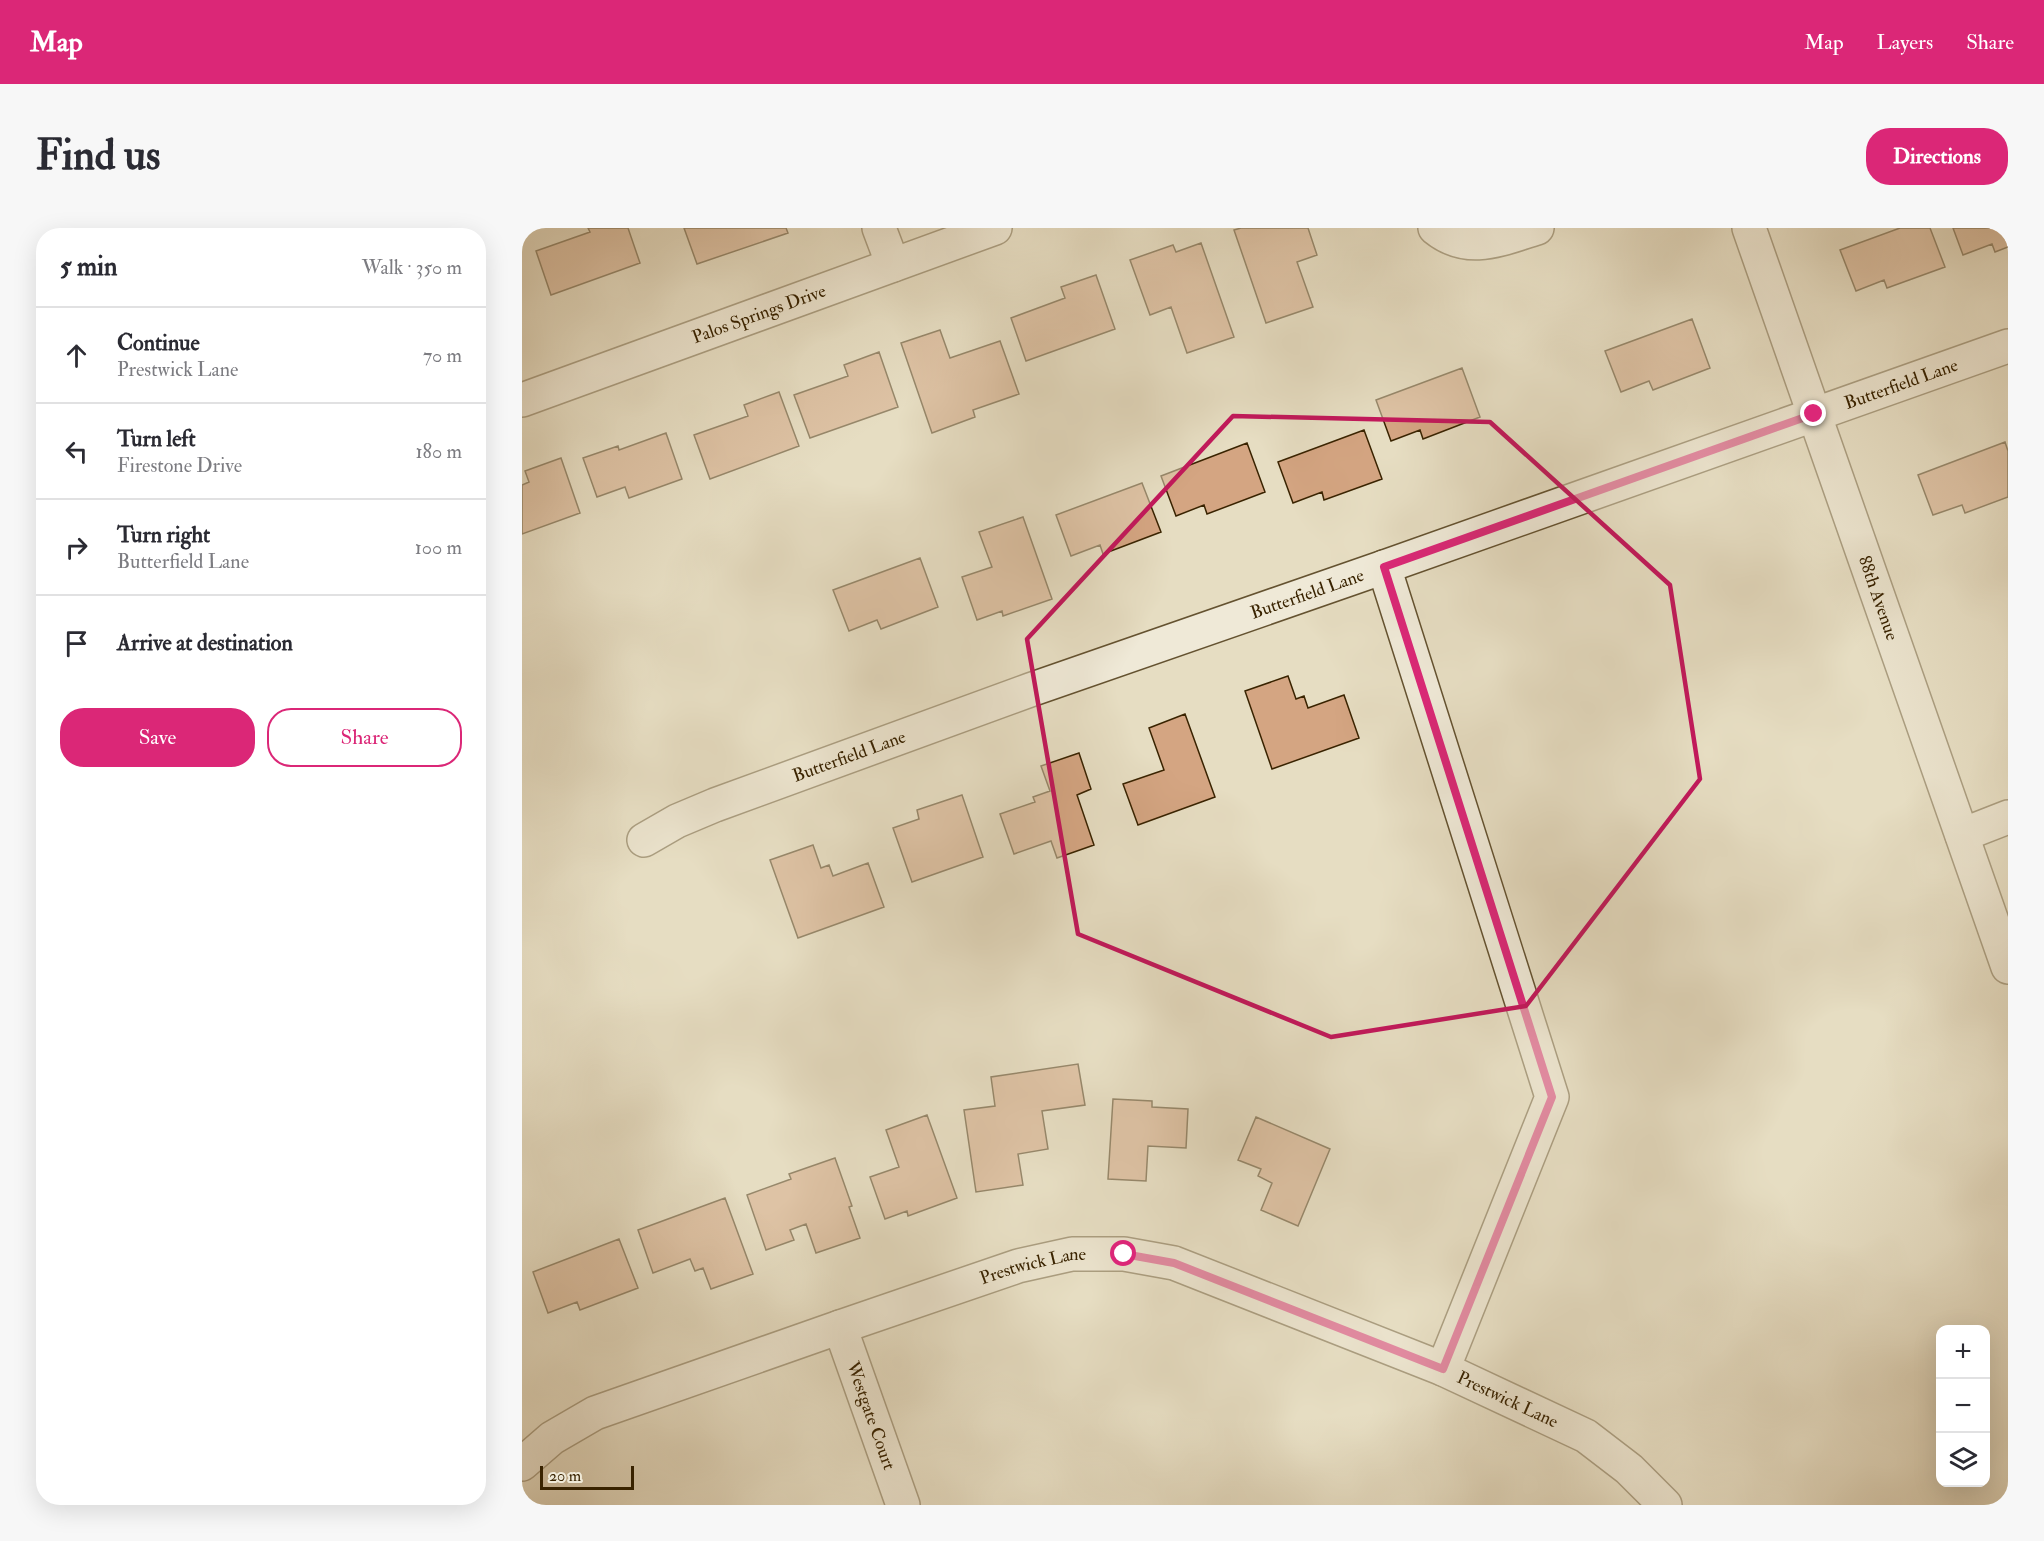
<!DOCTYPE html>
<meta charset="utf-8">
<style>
:root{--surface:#fff;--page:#f7f7f7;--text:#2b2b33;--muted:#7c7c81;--line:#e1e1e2;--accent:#db2777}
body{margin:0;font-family:"IM FELL Double Pica",serif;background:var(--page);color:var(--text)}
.controls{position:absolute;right:18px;bottom:18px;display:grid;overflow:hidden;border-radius:12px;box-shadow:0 6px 24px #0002}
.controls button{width:54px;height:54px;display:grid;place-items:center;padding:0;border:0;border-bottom:2px solid var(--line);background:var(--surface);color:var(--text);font:30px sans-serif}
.scale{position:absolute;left:18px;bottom:15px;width:94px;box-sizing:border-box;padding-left:6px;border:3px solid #392300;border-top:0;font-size:16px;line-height:21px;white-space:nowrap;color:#392300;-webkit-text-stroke:4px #efe9d7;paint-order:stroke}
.stop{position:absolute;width:18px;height:18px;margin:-14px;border:4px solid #db2777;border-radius:50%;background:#fff}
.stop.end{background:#db2777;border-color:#fff;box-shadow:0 2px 6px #0008}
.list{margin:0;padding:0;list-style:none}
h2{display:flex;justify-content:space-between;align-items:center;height:78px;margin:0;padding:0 24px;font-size:26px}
h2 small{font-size:20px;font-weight:400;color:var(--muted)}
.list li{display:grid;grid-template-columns:39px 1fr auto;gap:18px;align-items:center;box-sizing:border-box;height:96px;padding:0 24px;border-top:2px solid var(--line)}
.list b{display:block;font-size:22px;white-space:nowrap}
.list p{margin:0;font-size:20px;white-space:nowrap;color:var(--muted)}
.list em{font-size:20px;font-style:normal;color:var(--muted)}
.actions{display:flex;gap:12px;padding:18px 24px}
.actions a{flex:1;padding:14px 0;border:2px solid var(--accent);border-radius:24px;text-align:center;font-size:21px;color:var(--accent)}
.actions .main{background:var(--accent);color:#fff}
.icon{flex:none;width:33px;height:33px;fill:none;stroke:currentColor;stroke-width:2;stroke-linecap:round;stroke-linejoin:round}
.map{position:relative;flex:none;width:1486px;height:1277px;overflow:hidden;border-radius:24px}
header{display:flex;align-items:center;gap:36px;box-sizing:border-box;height:84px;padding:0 30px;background:var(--accent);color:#fff}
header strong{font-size:28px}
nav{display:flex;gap:33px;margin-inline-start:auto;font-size:21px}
.intro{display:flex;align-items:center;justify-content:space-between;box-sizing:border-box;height:144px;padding:0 36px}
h1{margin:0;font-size:42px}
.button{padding:15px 27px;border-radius:24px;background:var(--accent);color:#fff;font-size:21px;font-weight:700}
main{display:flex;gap:36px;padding:0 36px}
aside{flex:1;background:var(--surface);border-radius:24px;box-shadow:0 6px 24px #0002}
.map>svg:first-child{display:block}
.building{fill:#d4a582;stroke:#392300;stroke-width:1.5}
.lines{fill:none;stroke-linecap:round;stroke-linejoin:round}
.minor-casing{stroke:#645230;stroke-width:36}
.minor{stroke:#efe9d7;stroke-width:33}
.route{stroke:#db2777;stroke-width:8}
.marked{fill:none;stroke:#c2185b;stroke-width:4.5;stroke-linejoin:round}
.labels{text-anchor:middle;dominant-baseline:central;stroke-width:6;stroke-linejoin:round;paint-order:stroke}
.street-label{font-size:18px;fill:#392300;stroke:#efe9d7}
</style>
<header>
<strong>Map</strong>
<nav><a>Map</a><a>Layers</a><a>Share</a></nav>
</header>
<div class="intro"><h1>Find us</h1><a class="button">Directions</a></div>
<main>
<aside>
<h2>5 min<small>Walk · 350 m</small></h2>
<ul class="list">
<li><svg class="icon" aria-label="ahead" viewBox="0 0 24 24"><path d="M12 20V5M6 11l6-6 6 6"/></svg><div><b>Continue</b><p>Prestwick Lane</p></div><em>70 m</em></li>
<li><svg class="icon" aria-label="left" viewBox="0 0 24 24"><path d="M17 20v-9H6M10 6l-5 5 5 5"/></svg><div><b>Turn left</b><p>Firestone Drive</p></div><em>180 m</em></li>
<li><svg class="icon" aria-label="right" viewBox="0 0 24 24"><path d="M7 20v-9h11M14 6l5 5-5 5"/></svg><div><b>Turn right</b><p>Butterfield Lane</p></div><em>100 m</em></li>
<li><svg class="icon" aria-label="arrive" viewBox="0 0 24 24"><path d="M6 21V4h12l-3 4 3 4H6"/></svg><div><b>Arrive at destination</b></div></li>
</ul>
<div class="actions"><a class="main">Save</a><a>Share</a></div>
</aside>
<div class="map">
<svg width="1486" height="1277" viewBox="0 0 1486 1277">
<rect width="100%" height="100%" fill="#e6ddc2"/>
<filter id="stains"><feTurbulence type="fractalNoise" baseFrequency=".00333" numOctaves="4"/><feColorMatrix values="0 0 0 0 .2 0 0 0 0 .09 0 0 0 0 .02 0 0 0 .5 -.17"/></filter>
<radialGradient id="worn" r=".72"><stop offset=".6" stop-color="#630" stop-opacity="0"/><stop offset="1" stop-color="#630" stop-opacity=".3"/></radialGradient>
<path class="building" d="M66,0H106L118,35L29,67L14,23L68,4Z
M162,0H264L266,5L175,36Z
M719,0H786L795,27L775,34L791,79L744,95L712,2Z
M1378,0H1408L1423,39L1365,60L1362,52L1334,63L1318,22Z
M1431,0H1486V19L1473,24L1470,16L1441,27Z
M679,15L712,109L665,125L649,79L628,87L608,32L651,17L654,24Z
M574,47L593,101L504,133L489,90L543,70L539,59Z
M1170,91L1188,140L1131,162L1127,153L1099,164L1083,123Z
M418,102L428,130L478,113L497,166L451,182L453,189L410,205L379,115Z
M357,124L376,179L288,210L272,167L326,148L322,137Z
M940,140L958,189L901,211L898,202L869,213L854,172Z
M257,164L277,218L188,251L172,207L226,188L222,177Z
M842,202L860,251L802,272L800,264L771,275L756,234Z
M144,205L160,251L107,270L103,259L75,269L61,230L96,218L97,222Z
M1483,214L1486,223V269L1443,285L1440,277L1411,287L1396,247Z
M725,215L743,264L685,286L682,277L654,288L639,248Z
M39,230L58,285L0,306V257L7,254L3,243Z
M620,255L639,304L581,326L578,317L549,328L534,287Z
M501,289L530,371L481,388L480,383L455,392L440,349L470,339L457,304Z
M398,330L416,379L359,401L355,392L327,403L311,362Z
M766,448L774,471L782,468L786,480L822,467L837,510L750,541L723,463Z
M663,486L693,569L616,597L601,556L642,542L627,500Z
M557,525L569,561L555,567L572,617L535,630L529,613L492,626L478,586L513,574L511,569L528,563L519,538Z
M440,567L461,629L390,654L371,600L397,591L395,582Z
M291,617L299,640L307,637L311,648L346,635L362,679L276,710L248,632Z
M556,836L563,877L520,883L526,921L496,926L501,957L454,964L442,882L473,878L469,849Z
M591,871L630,873V879L666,881L664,920L626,918L624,953L586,951Z
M405,887L435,970L386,988L385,983L363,991L348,949L377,939L364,902Z
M734,889L808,921L776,998L739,982L750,955L736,948L739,941L716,932Z
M313,930L330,978L327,979L338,1010L294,1025L284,996L268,1002L272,1012L244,1022L225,967L269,951L267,946Z
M203,970L231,1046L189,1061L181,1040L173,1043L168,1031L131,1045L116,1002Z
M97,1011L116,1060L58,1082L55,1074L26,1085L11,1044Z"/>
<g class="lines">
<defs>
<g id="minor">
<path d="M357,0L371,37"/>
<path d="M913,0C946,27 979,11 1015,0"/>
<path id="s1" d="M1227,0L1486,739"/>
<path id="s2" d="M0,172L473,0"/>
<path d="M862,339L1030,869L921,1141"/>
<path d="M1440,607L1486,589"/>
<path id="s3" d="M122,612L155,593L193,577L508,462L862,339L1486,118"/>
<path id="s4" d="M318,1099L381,1277"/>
<path id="s5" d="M0,1236L30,1210L73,1185L318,1099L496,1038L550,1026H602L652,1035L921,1141L1064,1208L1107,1241L1143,1277"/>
</g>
</defs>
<use href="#minor" class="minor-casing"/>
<use href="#minor" class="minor"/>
</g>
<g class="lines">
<path class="route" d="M602,1026L652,1035L921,1141L1030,869L862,339L1292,186"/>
</g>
<path d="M0 0H1486V1277H0ZM711,188L968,194L1148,357L1178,551L1004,778L809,809L556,706L505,411Z" fill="#e6ddc2" fill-opacity=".55" fill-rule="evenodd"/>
<path class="marked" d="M711,188L968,194L1148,357L1178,551L1004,778L809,809L556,706L505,411Z"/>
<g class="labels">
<g class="street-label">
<text stroke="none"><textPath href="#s2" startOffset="252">Palos Springs Drive</textPath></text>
<text stroke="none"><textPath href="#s3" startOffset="1338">Butterfield Lane</textPath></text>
<text stroke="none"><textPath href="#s3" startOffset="708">Butterfield Lane</textPath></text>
<text stroke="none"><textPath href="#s1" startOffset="392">88th Avenue</textPath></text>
<text stroke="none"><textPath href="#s3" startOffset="222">Butterfield Lane</textPath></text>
<text stroke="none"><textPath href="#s5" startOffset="552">Prestwick Lane</textPath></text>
<text stroke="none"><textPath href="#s5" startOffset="1056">Prestwick Lane</textPath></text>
<text stroke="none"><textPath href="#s4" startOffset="94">Westgate Court</textPath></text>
</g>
</g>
<rect width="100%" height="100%" filter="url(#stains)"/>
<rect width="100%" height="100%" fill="url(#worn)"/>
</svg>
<div class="controls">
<button>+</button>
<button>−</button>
<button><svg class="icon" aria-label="layers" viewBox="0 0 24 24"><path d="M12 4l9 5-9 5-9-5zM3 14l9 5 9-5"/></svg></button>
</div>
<div class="scale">20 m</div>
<div class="stop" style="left:602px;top:1026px"></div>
<div class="stop end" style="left:1292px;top:186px"></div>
</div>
</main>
